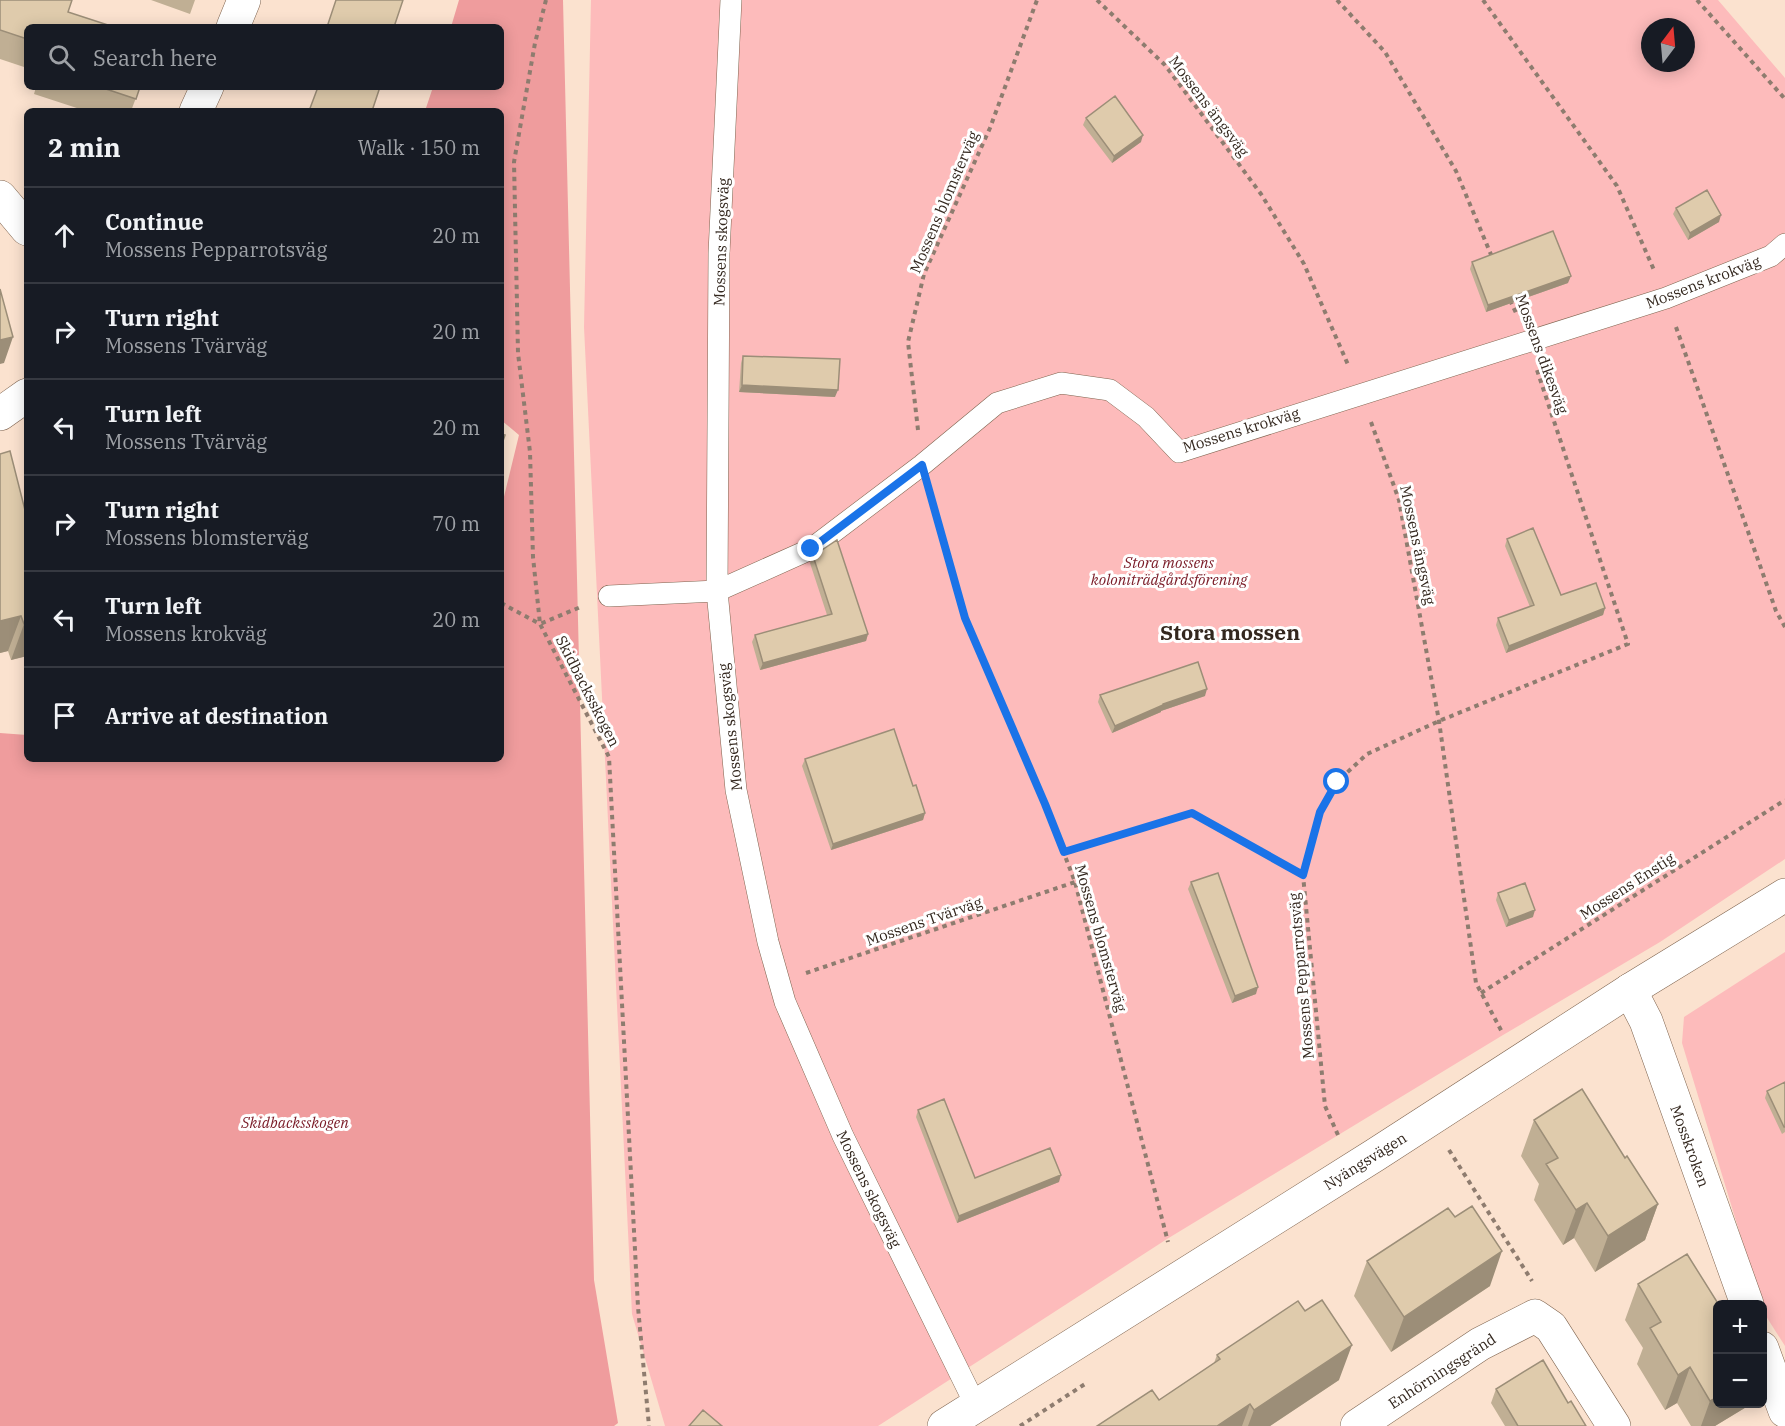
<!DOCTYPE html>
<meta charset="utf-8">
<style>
:root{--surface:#171b24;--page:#20242c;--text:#f1f3f6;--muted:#9ea1a6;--line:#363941}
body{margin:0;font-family:"IBM Plex Serif",serif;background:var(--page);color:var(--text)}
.controls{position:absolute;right:18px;bottom:18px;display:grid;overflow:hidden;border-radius:9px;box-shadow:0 3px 15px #0003}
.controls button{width:54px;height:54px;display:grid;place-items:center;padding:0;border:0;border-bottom:2px solid var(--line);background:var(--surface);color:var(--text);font:30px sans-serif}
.compass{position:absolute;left:1641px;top:18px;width:54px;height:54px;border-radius:50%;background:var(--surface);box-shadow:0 3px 15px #0003;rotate:16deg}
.stop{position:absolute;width:18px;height:18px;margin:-14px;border:4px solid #1a73e8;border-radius:50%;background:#fff}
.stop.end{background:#1a73e8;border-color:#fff;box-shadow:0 2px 6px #0008}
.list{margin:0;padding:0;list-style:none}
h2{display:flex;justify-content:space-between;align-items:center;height:78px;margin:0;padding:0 24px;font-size:26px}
h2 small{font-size:20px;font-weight:400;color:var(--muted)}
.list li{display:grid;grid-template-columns:39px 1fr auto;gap:18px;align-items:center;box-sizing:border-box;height:96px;padding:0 24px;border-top:2px solid var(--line)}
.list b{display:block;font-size:22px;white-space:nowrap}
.list p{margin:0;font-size:20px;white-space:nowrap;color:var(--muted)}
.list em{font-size:20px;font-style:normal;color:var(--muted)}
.icon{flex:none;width:33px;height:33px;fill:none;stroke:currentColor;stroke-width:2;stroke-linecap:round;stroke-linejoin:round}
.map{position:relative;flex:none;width:1785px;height:1426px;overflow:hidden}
.search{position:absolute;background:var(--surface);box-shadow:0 3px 15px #0003;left:24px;top:24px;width:480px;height:66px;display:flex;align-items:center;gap:15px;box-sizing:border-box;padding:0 21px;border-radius:9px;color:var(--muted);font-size:22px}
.panel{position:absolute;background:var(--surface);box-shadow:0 3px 15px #0003;left:24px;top:108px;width:480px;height:654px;border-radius:9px}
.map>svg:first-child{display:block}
.green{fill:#fdbbbb;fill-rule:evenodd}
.forest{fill:#ef9c9d}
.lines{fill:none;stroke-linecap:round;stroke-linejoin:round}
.service-casing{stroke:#7f644f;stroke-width:22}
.minor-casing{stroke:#7f644f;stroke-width:34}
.tertiary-casing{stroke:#7f644f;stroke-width:34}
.path{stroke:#8e7c6f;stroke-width:4;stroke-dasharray:4.5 4.5;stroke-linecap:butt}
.service{stroke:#fff;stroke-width:21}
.minor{stroke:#fff;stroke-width:33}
.tertiary{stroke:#fff;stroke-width:33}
.wall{fill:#c0af94}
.shaded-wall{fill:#9c8e78}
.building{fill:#dfcbac;stroke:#9c8e78;stroke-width:1.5}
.route{stroke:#1a73e8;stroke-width:8}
.labels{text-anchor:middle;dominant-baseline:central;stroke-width:6;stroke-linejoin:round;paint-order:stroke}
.street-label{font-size:15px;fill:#33271e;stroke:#fff}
.park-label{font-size:15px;font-style:italic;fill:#7a1b27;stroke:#fff}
.district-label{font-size:21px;font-weight:bold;fill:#33271e;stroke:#fff}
</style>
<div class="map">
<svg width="1785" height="1426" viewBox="0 0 1785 1426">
<rect width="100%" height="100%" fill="#fbe2cf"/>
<path class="green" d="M591,0H1718L1785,78V859L1660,942L1503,1035L1167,1239L878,1426H665L632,1314L584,327ZM1650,27H1686V63H1650Z
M1785,952V1346L1764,1313L1682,1043L1684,1017Z"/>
<path class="forest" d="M459,0H563L594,1280L618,1423L614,1426H0V733L27,735V759H501V509L519,435L501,420V111H425L433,87H501V27H451Z"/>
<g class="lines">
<defs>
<path id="service" d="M731,0L719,253L717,591L736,790L768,942L785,1002L843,1136L976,1406
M609,596L717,591L811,549L922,465L997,403L1061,383L1110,390L1146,417L1179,452L1666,298L1771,256L1785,244"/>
<path id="minor" d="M233,27L244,0
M196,111L207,87
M0,197L27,229
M0,414L27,395
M1630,990L1646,1021L1747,1304
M1762,1348L1785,1411
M1357,1426L1480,1344L1535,1316L1551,1327L1614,1426"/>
<path id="tertiary" d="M944,1426L1375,1155L1630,990L1785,895"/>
</defs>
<use href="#service" class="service-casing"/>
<use href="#minor" class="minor-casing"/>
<use href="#tertiary" class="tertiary-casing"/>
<path class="path" d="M546,0L535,43L514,162L518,353L530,452L533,557L540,624L583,606
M1097,0L1165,65L1261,194L1304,264L1349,367
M1337,0L1385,52L1456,171L1492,257
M1483,0L1617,186L1654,270
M1697,0L1785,99
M1510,300L1517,315
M1676,327L1776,611L1785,627
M1371,422L1399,500L1439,721L1476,983L1502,1032
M918,430L908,342L924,274L990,128L1037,0
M931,496L965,618L1045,804L1075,882L1168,1242
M501,603L540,624L609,757L638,1307L649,1426
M1064,852L1192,813L1303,875
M806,973L1075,882
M1481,993L1785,800
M1338,1135L1325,1106L1303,875L1320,812L1337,782L1367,754L1439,721L1628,644L1537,370
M1449,1150L1532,1281
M1020,1426L1085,1384"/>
<use href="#service" class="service"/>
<use href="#minor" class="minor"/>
<use href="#tertiary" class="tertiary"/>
</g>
<path class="wall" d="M0,0L68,12L27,27V68L0,59Z
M151,0H195L190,14Z
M36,87H140L131,111H86L34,94Z
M1086,118L1141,142L1112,163L1083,125Z
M1676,208L1719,222L1688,240L1673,214Z
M1472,262L1568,283L1486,312L1470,269Z
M743,356L835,397L739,392L741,363Z
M10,451L27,656L11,660L8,651L0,653V454Z
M1507,539L1561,595L1605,608L1603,615L1506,653L1496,625L1498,618L1530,607L1505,546Z
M813,556L868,634L866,641L760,670L752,642L755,635L827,615L810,563Z
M1100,695L1205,696L1161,711V712L1112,733L1098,702Z
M805,759L913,786L925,813L923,820L831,850L802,766Z
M1191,882L1256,994L1232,1003L1188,889Z
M1498,893L1533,917L1506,927L1496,900Z
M1785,1082V1132L1782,1134L1765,1098L1767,1091Z
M918,1110L975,1178L1059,1182L957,1223L916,1117Z
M1534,1120L1625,1158L1658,1204L1645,1240L1595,1272L1574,1238L1563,1245L1534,1200L1539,1184L1521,1156Z
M1367,1261L1490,1286L1391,1352L1354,1296Z
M1638,1284L1718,1404H1748V1406L1715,1426H1691L1677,1403L1665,1410L1637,1364L1643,1348L1625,1320Z
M1217,1355L1339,1380L1270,1426H1097L1159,1400L1214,1363Z
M1496,1389L1568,1403L1586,1426H1505L1491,1403Z"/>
<path class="shaded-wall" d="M1143,135L1141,142L1112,163L1114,156Z
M1721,215L1719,222L1688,240L1690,233Z
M1571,276L1568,283L1486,312L1488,305Z
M13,337L4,363L0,364V340Z
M742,385L838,390L835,397L739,392Z
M1605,608L1603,615L1506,653L1509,646Z
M21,616L8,651L0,653V621Z
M24,624H27V656L11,660Z
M868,634L866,641L760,670L763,663Z
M1207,689L1205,696L1161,711V712L1112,733L1115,726L1163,704Z
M925,813L923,820L831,850L833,844Z
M1535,910L1533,917L1506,927L1509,920Z
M1258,987L1256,994L1232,1003L1235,996Z
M1061,1175L1059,1182L957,1223L959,1216Z
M1587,1203L1574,1238L1563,1245L1576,1210Z
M1658,1204L1645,1240L1595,1272L1608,1236Z
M1502,1251L1490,1286L1391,1352L1404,1317Z
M1352,1345L1339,1380L1270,1426H1248L1254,1410Z
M1690,1367L1677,1403L1665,1410L1678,1375Z
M1718,1397V1404H1748V1406L1715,1426H1701L1710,1401Z
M1250,1404L1242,1426H1217Z"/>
<path class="building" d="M0,0H72L68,12L114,27H27V39L0,30Z
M336,0H403L394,27H327Z
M100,87H140L136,99Z
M318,87H380L372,111H309Z
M1115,96L1143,135L1114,156L1086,118Z
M1707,190L1721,215L1690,233L1676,208Z
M1553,231L1571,276L1488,305L1472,262Z
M0,289L13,337L0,340Z
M743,356L840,359L838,390L742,385Z
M501,434L505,435L501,447Z
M10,451L27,518V624H24L21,616L0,621V454Z
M1533,528L1561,595L1596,583L1605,608L1509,646L1498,618L1534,605L1507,539Z
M837,540L868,634L763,663L755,635L832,614L813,556Z
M1198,662L1207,689L1163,704V705L1115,726L1100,695Z
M894,729L913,786L916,785L925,813L833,844L805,759Z
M1218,873L1258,987L1235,996L1191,882Z
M1525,883L1535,910L1509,920L1498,893Z
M1785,1082V1127H1784L1767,1091Z
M1582,1089L1625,1158L1627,1156L1658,1204L1608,1236L1587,1203L1576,1210L1546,1164L1558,1158L1534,1120Z
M944,1099L975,1178L1050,1148L1061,1175L959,1216L918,1110Z
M1472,1206L1502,1251L1404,1317L1367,1261L1448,1208L1455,1217Z
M1687,1254L1719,1305H1718V1397L1710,1401L1690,1367L1678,1375L1650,1328L1661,1322L1638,1284Z
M1322,1300L1352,1345L1254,1410L1250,1404L1217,1426H1097L1152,1390L1159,1400L1220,1359L1217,1355L1298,1301L1305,1311Z
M1543,1360L1568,1403L1571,1401L1586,1426H1518L1496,1389Z
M703,1410L722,1426H689Z"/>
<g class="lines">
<path class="route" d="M811,549L922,465L965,618L1045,804L1064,852L1192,813L1303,875L1320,812L1337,782"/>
</g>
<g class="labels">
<g class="street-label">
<text transform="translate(1209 106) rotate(53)">Mossens ängsväg</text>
<text transform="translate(944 202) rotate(-67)">Mossens blomsterväg</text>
<text transform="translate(721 242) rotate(-88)">Mossens skogsväg</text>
<text transform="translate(1703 282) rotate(-21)">Mossens krokväg</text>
<text transform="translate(1542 354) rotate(70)">Mossens dikesväg</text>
<text transform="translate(1241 430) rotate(-17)">Mossens krokväg</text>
<text transform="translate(1418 545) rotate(78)">Mossens ängsväg</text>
<text transform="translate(588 691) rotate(63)">Skidbacksskogen</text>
<text transform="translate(730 727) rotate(-96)">Mossens skogsväg</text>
<text transform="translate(1627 886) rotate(-33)">Mossens Enstig</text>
<text transform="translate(924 921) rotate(-19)">Mossens Tvärväg</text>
<text transform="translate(1101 938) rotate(74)">Mossens blomsterväg</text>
<text transform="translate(1301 976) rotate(-95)">Mossens Pepparrotsväg</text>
<text transform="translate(1690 1146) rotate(70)">Mosskroken</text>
<text transform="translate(1365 1161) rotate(-32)">Nyängsvägen</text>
<text transform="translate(869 1189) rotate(64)">Mossens skogsväg</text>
<text transform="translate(1442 1371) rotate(-33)">Enhörningsgränd</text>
</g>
<g class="park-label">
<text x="1169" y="562">Stora mossens<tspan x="1169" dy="17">koloniträdgårdsförening</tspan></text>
<text x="295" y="1122">Skidbacksskogen</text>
</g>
<g class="district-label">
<text x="1230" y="632">Stora mossen</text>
</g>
</g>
</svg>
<div class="controls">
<button>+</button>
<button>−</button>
</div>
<svg class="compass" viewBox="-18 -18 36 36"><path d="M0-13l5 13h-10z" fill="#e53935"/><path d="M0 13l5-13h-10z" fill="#9ea1a6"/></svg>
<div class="stop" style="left:1337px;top:782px"></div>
<div class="stop end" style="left:811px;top:549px"></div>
<div class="search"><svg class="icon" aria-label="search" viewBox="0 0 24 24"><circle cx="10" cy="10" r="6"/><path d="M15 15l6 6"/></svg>Search here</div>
<section class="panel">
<h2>2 min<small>Walk · 150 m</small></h2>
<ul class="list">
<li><svg class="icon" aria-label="ahead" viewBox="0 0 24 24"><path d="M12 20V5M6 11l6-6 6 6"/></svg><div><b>Continue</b><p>Mossens Pepparrotsväg</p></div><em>20 m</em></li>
<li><svg class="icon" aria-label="right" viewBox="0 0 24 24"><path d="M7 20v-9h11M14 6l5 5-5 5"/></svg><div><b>Turn right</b><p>Mossens Tvärväg</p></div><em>20 m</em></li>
<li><svg class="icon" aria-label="left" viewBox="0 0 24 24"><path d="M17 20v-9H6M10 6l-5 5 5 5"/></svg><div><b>Turn left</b><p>Mossens Tvärväg</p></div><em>20 m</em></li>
<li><svg class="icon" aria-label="right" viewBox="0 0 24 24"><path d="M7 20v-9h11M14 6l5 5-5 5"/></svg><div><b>Turn right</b><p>Mossens blomsterväg</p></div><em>70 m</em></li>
<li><svg class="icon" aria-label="left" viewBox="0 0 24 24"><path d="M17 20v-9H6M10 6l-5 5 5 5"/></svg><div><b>Turn left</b><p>Mossens krokväg</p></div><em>20 m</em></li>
<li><svg class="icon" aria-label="arrive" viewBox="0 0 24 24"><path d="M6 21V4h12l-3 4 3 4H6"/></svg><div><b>Arrive at destination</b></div></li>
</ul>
</section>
</div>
